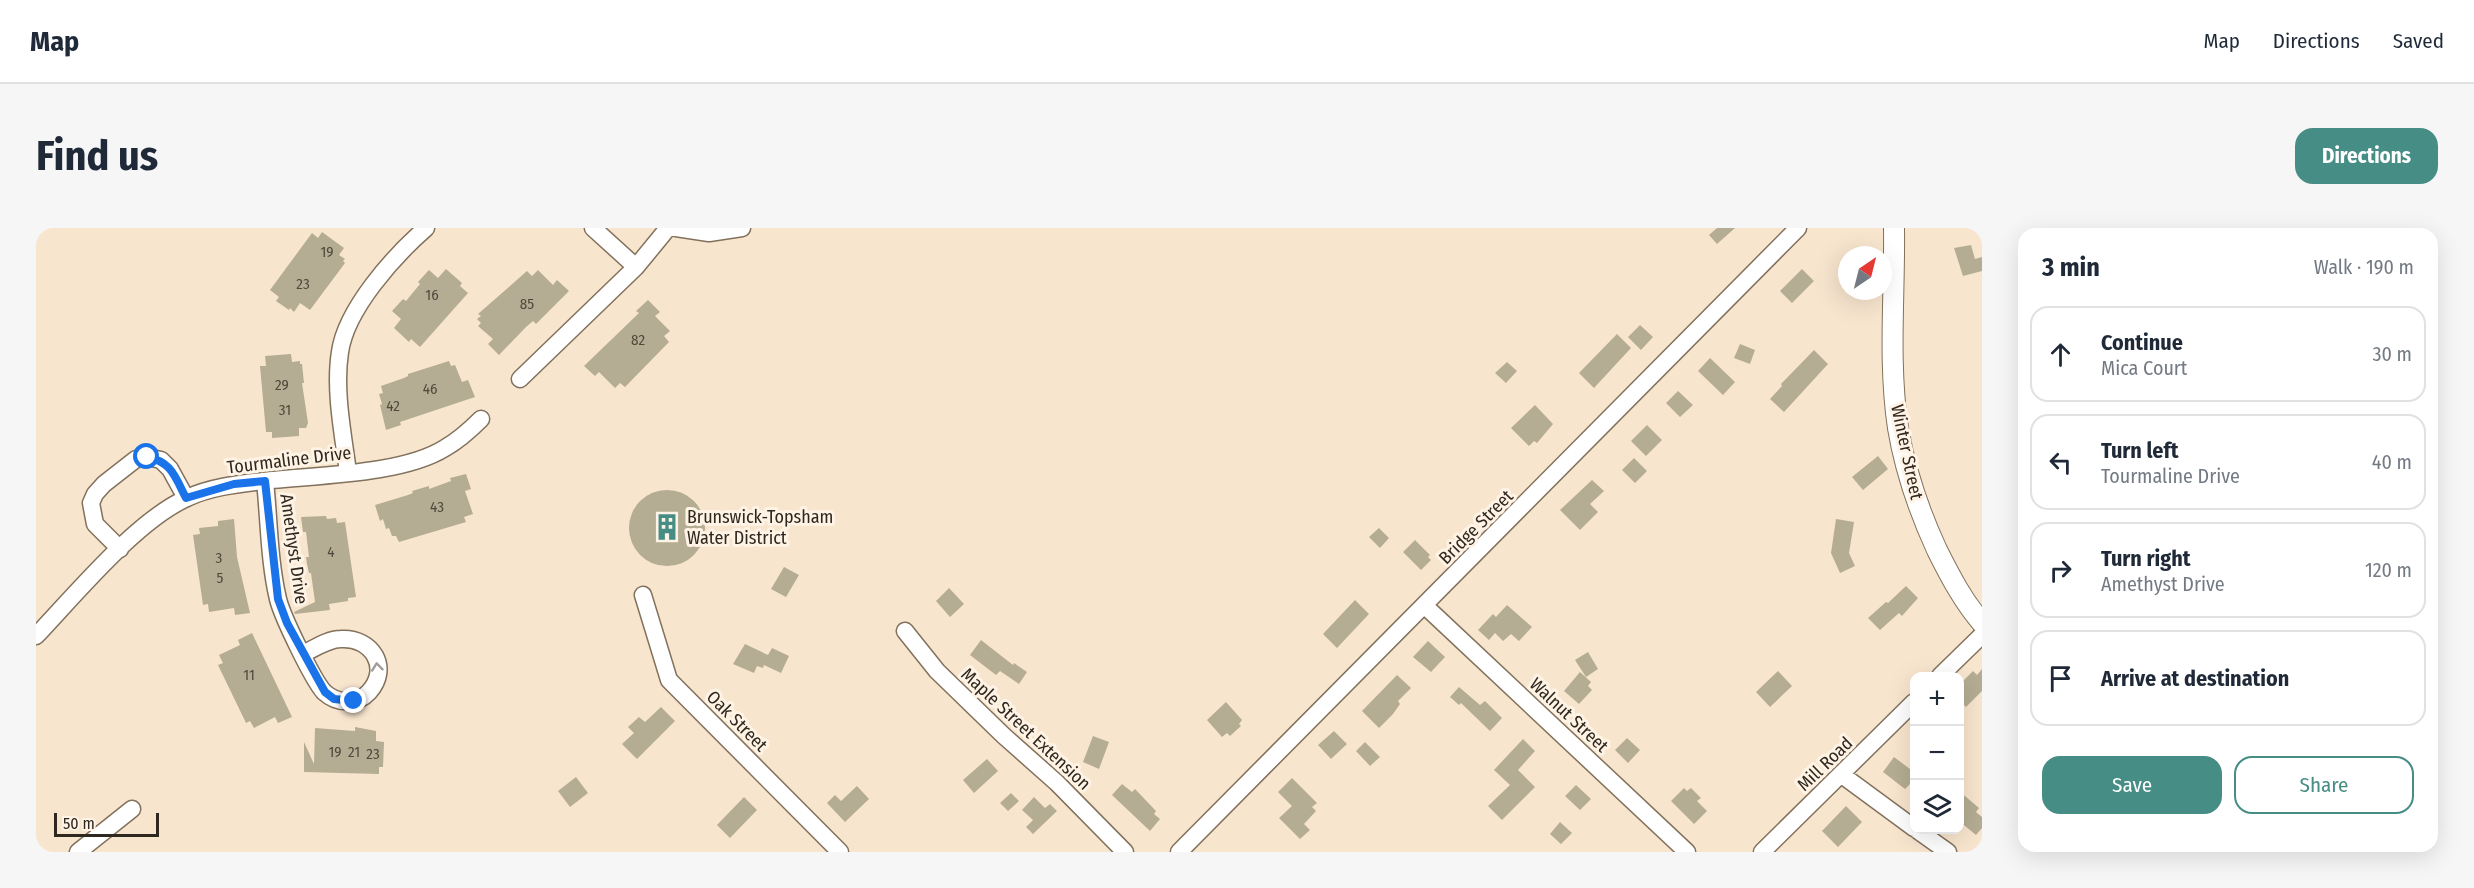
<!DOCTYPE html>
<meta charset="utf-8">
<style>
:root{--surface:#fff;--page:#f6f6f7;--text:#1f2937;--muted:#747a83;--line:#e0e1e3;--accent:#468d86}
body{margin:0;font-family:"Fira Sans Condensed",sans-serif;background:var(--page);color:var(--text)}
.controls{position:absolute;right:18px;bottom:18px;display:grid;overflow:hidden;border-radius:12px;box-shadow:0 6px 24px #0002}
.controls button{width:54px;height:54px;display:grid;place-items:center;padding:0;border:0;border-bottom:2px solid var(--line);background:var(--surface);color:var(--text);font:30px sans-serif}
.compass{position:absolute;left:1802px;top:18px;width:54px;height:54px;border-radius:50%;background:var(--surface);box-shadow:0 6px 24px #0002;rotate:35deg}
.scale{position:absolute;left:18px;bottom:15px;width:105px;box-sizing:border-box;padding-left:6px;border:3px solid #2f281f;border-top:0;font-size:16px;line-height:21px;white-space:nowrap;color:#2f281f;-webkit-text-stroke:4px #fff3e5;paint-order:stroke}
.stop{position:absolute;width:18px;height:18px;margin:-14px;border:4px solid #1a73e8;border-radius:50%;background:#fff}
.stop.end{background:#1a73e8;border-color:#fff;box-shadow:0 2px 6px #0008}
.list{margin:0;padding:0;list-style:none}
h2{display:flex;justify-content:space-between;align-items:center;height:78px;margin:0;padding:0 24px;font-size:26px}
h2 small{font-size:20px;font-weight:400;color:var(--muted)}
.list li{display:grid;grid-template-columns:39px 1fr auto;gap:18px;align-items:center;box-sizing:border-box;height:96px;margin:0 12px 12px;padding:0 12px;border:2px solid var(--line);border-radius:18px}
.list b{display:block;font-size:22px;white-space:nowrap}
.list p{margin:0;font-size:20px;white-space:nowrap;color:var(--muted)}
.list em{font-size:20px;font-style:normal;color:var(--muted)}
.actions{display:flex;gap:12px;padding:18px 24px}
.actions a{flex:1;padding:14px 0;border:2px solid var(--accent);border-radius:18px;text-align:center;font-size:21px;color:var(--accent)}
.actions .main{background:var(--accent);color:#fff}
.icon{flex:none;width:33px;height:33px;fill:none;stroke:currentColor;stroke-width:2;stroke-linecap:round;stroke-linejoin:round}
.map{position:relative;flex:none;width:1946px;height:624px;overflow:hidden;border-radius:18px}
header{display:flex;align-items:center;gap:36px;box-sizing:border-box;height:84px;padding:0 30px;background:var(--surface);border-bottom:2px solid var(--line)}
header strong{font-size:28px}
nav{display:flex;gap:33px;margin-inline-start:auto;font-size:21px}
.intro{display:flex;align-items:center;justify-content:space-between;box-sizing:border-box;height:144px;padding:0 36px}
h1{margin:0;font-size:42px}
.button{padding:15px 27px;border-radius:18px;background:var(--accent);color:#fff;font-size:21px;font-weight:700}
main{display:flex;gap:36px;padding:0 36px}
aside{flex:1;background:var(--surface);border-radius:18px;box-shadow:0 6px 24px #0002}
.map>svg:first-child{display:block}
.building{fill:#b4ad93}
.lines{fill:none;stroke-linecap:round;stroke-linejoin:round}
.minor-casing{stroke:#82715c;stroke-width:19}
.tertiary-casing{stroke:#82715c;stroke-width:22}
.minor{stroke:#fff;stroke-width:16}
.tertiary{stroke:#fff;stroke-width:20}
.oneway{stroke:#a19e9a}
.route{stroke:#1a73e8;stroke-width:8}
.labels{text-anchor:middle;dominant-baseline:central;stroke-width:6;stroke-linejoin:round;paint-order:stroke}
.number-label{font-size:15px;fill:#50493c}
.street-label{font-size:18px;fill:#2f281f;stroke:#fff3e5}
.poi-label{font-size:18px;fill:#2f281f;stroke:#fff3e5;text-anchor:start}
</style>
<header>
<strong>Map</strong>
<nav><a>Map</a><a>Directions</a><a>Saved</a></nav>
</header>
<div class="intro"><h1>Find us</h1><a class="button">Directions</a></div>
<main>
<div class="map">
<svg width="1946" height="624" viewBox="0 0 1946 624">
<rect width="100%" height="100%" fill="#f8e5ce"/>
<path class="building" d="M1681,0H1699L1681,16L1673,7Z
M286,4L308,20L303,27L309,31L307,33L309,35L274,82L264,75L258,84L254,80L253,82L240,73L243,69L234,62L276,5L282,10Z
M1935,17L1939,31L1946,29V43L1927,48L1918,20Z
M410,41L426,55L424,58L432,65L384,119L375,111L373,114L358,100L365,91L356,83L367,71L370,73L384,56L382,54L393,42L402,50Z
M1766,41L1778,53L1756,75L1744,63Z
M502,42L517,57L521,52L533,63L500,96L497,93L490,99L463,127L452,116L457,111L442,98L445,95L441,91L445,88L442,86L491,43L496,48Z
M612,72L624,84L619,88L634,103L628,108L633,114L589,159L584,155L579,160L563,144L559,148L548,138L603,85L600,83Z
M1604,97L1617,109L1605,122L1592,109Z
M1581,106L1595,120L1558,160L1543,145Z
M1704,116L1719,122L1714,136L1698,130Z
M1778,122L1792,136L1748,184L1734,171L1746,158L1745,156Z
M255,126L256,134L264,133V136H266L268,155H266L272,195L270,200H263V208L236,210V204H230L224,138H230L229,128Z
M1674,130L1699,154L1687,167L1662,143Z
M413,133L415,138L419,137L426,154L432,152L439,169L364,194L365,197L350,202L344,177L346,176L343,166L347,165L345,158L368,150L372,148V146Z
M1471,134L1481,143L1470,155L1459,145Z
M1642,163L1657,177L1644,189L1630,175Z
M1499,177L1517,196L1501,215L1498,213L1493,218L1475,200Z
M1611,197L1626,212L1610,228L1595,213Z
M1842,228L1852,241L1827,262L1816,249Z
M1598,230L1611,243L1599,255L1586,242Z
M430,246L435,261L429,263L437,286L428,289L430,294L363,314L360,308H356L353,300L350,301L347,291L344,293L339,277L372,267L377,265L376,263L393,258V261L415,253L414,250Z
M1556,252L1568,263L1554,276L1562,284L1544,302L1524,282Z
M593 300a38 38 0 1 1 76 0a38 38 0 1 1-76 0Z
M290,288L291,291L300,290L301,295L309,294L320,369L312,370V373L293,376L294,382L259,386L258,384L279,374L275,345H273L271,336L270,329H273L270,304H267L265,289Z
M198,291L201,329L214,385L199,387L198,380L173,384L172,376L167,377L157,307L164,306L163,300L182,298V293Z
M1800,291L1818,294L1813,325L1819,338L1804,345L1795,325Z
M1343,300L1353,310L1344,320L1333,309Z
M1379,312L1394,327L1392,329L1395,332L1385,342L1367,324Z
M748,339L763,347L750,369L735,361Z
M1870,358L1882,370L1866,388L1863,385L1844,402L1832,390L1850,374L1852,375Z
M913,360L928,376L914,389L900,373Z
M1319,372L1333,386L1301,420L1287,406Z
M1471,377L1496,399L1483,413L1475,406L1467,413L1459,405L1453,412L1442,402L1457,386L1460,389Z
M216,405L256,489L242,495L239,489L218,500L214,493L210,495L182,437L187,435L183,427L204,417L202,412Z
M945,412L977,437L978,435L991,444L983,456L964,443L960,447L934,427Z
M1392,413L1409,429L1395,444L1377,429Z
M709,416L732,427L736,420L753,428L745,445L728,437L727,440L721,438L718,445L697,436Z
M1552,424L1562,441L1550,449L1539,432Z
M1946,441V463L1930,479L1923,472V457L1937,443L1941,447Z
M1742,443L1756,458L1734,479L1720,464Z
M1544,444L1555,454L1552,458L1556,462L1543,476L1528,463Z
M1361,447L1375,460L1362,473L1364,476L1357,486L1343,500L1326,483Z
M1423,459L1444,477L1449,473L1466,490L1454,503L1425,475L1423,477L1414,469Z
M1190,474L1206,492L1203,496L1205,498L1194,508L1191,505L1186,509L1171,492Z
M625,479L639,493L601,531L586,516L598,505L592,499L603,489L609,494Z
M319,499L340,503V513L348,514L347,539H343V546L268,544V514L278,536L279,500L319,503Z
M1298,503L1311,516L1295,531L1282,517Z
M1057,508L1073,514L1063,541L1047,534Z
M1591,510L1604,522L1592,535L1579,522Z
M1487,511L1499,523L1482,542L1499,559L1466,592L1452,578L1474,557L1458,542Z
M1329,514L1344,529L1334,538L1320,523Z
M1858,529L1878,544V559L1874,556L1869,561L1847,544Z
M951,531L962,543L938,565L927,552Z
M540,549L552,565L534,579L522,563Z
M1256,550L1281,575L1276,579L1280,583L1268,596L1274,602L1264,611L1243,590L1256,578L1242,564Z
M1086,556L1096,564L1099,561L1120,583L1118,586L1124,591L1114,603L1076,567Z
M1540,557L1555,571L1544,582L1529,568Z
M821,558L833,571L809,594L791,575L799,567L805,573Z
M1648,560L1651,563L1655,560L1665,570L1661,573L1671,583L1658,596L1635,573Z
M1923,563L1943,580L1940,584L1946,589V600L1940,607L1923,593Z
M975,565L983,573L972,583L964,575Z
M708,569L721,582L694,610L681,597Z
M998,569L1009,580L1014,576L1021,583L997,606L990,599L997,592L986,582Z
M1810,578L1826,594L1802,619L1786,603Z
M1524,594L1536,605L1525,616L1514,606Z"/>
<g class="lines">
<defs>
<path id="minor" d="M557,0L600,39
M640,0L673,5L706,0
M484,151L600,39L632,0
M312,244C307,206 298,162 304,124C310,81 358,28 390,0
M229,253C233,291 233,333 242,371C246,388 277,452 288,464C301,476 321,477 333,464C355,440 336,409 305,411C292,411 279,420 267,426
M84,321L59,296L55,275L59,266L68,256L100,231L111,229L125,232L134,241L150,270
M607,367L633,452L804,624
M1389,378L1651,624
M869,403L901,443L968,508L1021,555L1089,624
M0,408C39,367 101,292 151,270C174,259 202,256 227,253C279,247 366,247 409,220C423,212 434,202 445,191
M1904,448L1946,407
M1806,547L1878,600
M1881,602L1912,624
M42,624L96,581
M1143,624L1762,0
M1726,624L1878,474"/>
<path id="tertiary" d="M1858,0C1859,66 1852,134 1862,200C1869,242 1883,283 1901,322C1914,348 1927,373 1946,395"/>
</defs>
<use href="#minor" class="minor-casing"/>
<use href="#tertiary" class="tertiary-casing"/>
<use href="#minor" class="minor"/>
<use href="#tertiary" class="tertiary"/>
</g>
<defs><path id="oneway-chevron" d="M-2-3.5L2.5 0L-2 3.5" fill="none" stroke-width="1.6" stroke-linecap="round" stroke-linejoin="round" transform="scale(1.5)"/></defs>
<use class="oneway" href="#oneway-chevron" transform="translate(341 439) rotate(-96)"/>
<g class="lines">
<path class="route" d="M111,229C136,234 139,249 150,270L198,256L229,253L242,371L251,395L289,464L298,471L318,473"/>
</g>
<defs>
<symbol id="building-bare" viewBox="-9 -9 18 18"><path d="M-4-6H4V6H1V3H-1V6H-4ZM-2.5-4.3h1.7v1.8h-1.7ZM.8-4.3h1.7v1.8H.8ZM-2.5-1h1.7V.8h-1.7ZM.8-1h1.7V.8H.8Z" fill="#468d86" stroke="#fff3e5" stroke-width="2.5" paint-order="stroke"/></symbol>
</defs>
<g fill-rule="evenodd">
<use href="#building-bare" x="612" y="280" width="38" height="38"/>
</g>
<g class="labels">
<g class="number-label">
<text x="291" y="24">19</text>
<text x="267" y="56">23</text>
<text x="396" y="67">16</text>
<text x="491" y="76">85</text>
<text x="602" y="112">82</text>
<text x="246" y="157">29</text>
<text x="394" y="161">46</text>
<text x="357" y="178">42</text>
<text x="249" y="182">31</text>
<text x="401" y="279">43</text>
<text x="295" y="324">4</text>
<text x="183" y="330">3</text>
<text x="184" y="350">5</text>
<text x="213" y="447">11</text>
<text x="299" y="524">19</text>
<text x="318" y="524">21</text>
<text x="337" y="526">23</text>
</g>
<g class="street-label">
<text transform="translate(1871 224) rotate(78)">Winter Street</text>
<text transform="translate(253 232) rotate(-7)">Tourmaline Drive</text>
<text transform="translate(1440 299) rotate(-45)">Bridge Street</text>
<text transform="translate(258 321) rotate(82)">Amethyst Drive</text>
<text transform="translate(1533 487) rotate(43)">Walnut Street</text>
<text transform="translate(701 493) rotate(45)">Oak Street</text>
<text transform="translate(990 501) rotate(43)">Maple Street Extension</text>
<text transform="translate(1789 536) rotate(-44)">Mill Road</text>
</g>
<g class="poi-label">
<text x="651" y="289">Brunswick-Topsham<tspan x="651" dy="21">Water District</tspan></text>
</g>
</g>
</svg>
<div class="controls">
<button>+</button>
<button>−</button>
<button><svg class="icon" aria-label="layers" viewBox="0 0 24 24"><path d="M12 4l9 5-9 5-9-5zM3 14l9 5 9-5"/></svg></button>
</div>
<svg class="compass" viewBox="-18 -18 36 36"><path d="M0-13l5 13h-10z" fill="#e53935"/><path d="M0 13l5-13h-10z" fill="#747a83"/></svg>
<div class="scale">50 m</div>
<div class="stop" style="left:111px;top:229px"></div>
<div class="stop end" style="left:318px;top:473px"></div>
</div>
<aside>
<h2>3 min<small>Walk · 190 m</small></h2>
<ul class="list">
<li><svg class="icon" aria-label="ahead" viewBox="0 0 24 24"><path d="M12 20V5M6 11l6-6 6 6"/></svg><div><b>Continue</b><p>Mica Court</p></div><em>30 m</em></li>
<li><svg class="icon" aria-label="left" viewBox="0 0 24 24"><path d="M17 20v-9H6M10 6l-5 5 5 5"/></svg><div><b>Turn left</b><p>Tourmaline Drive</p></div><em>40 m</em></li>
<li><svg class="icon" aria-label="right" viewBox="0 0 24 24"><path d="M7 20v-9h11M14 6l5 5-5 5"/></svg><div><b>Turn right</b><p>Amethyst Drive</p></div><em>120 m</em></li>
<li><svg class="icon" aria-label="arrive" viewBox="0 0 24 24"><path d="M6 21V4h12l-3 4 3 4H6"/></svg><div><b>Arrive at destination</b></div></li>
</ul>
<div class="actions"><a class="main">Save</a><a>Share</a></div>
</aside>
</main>
